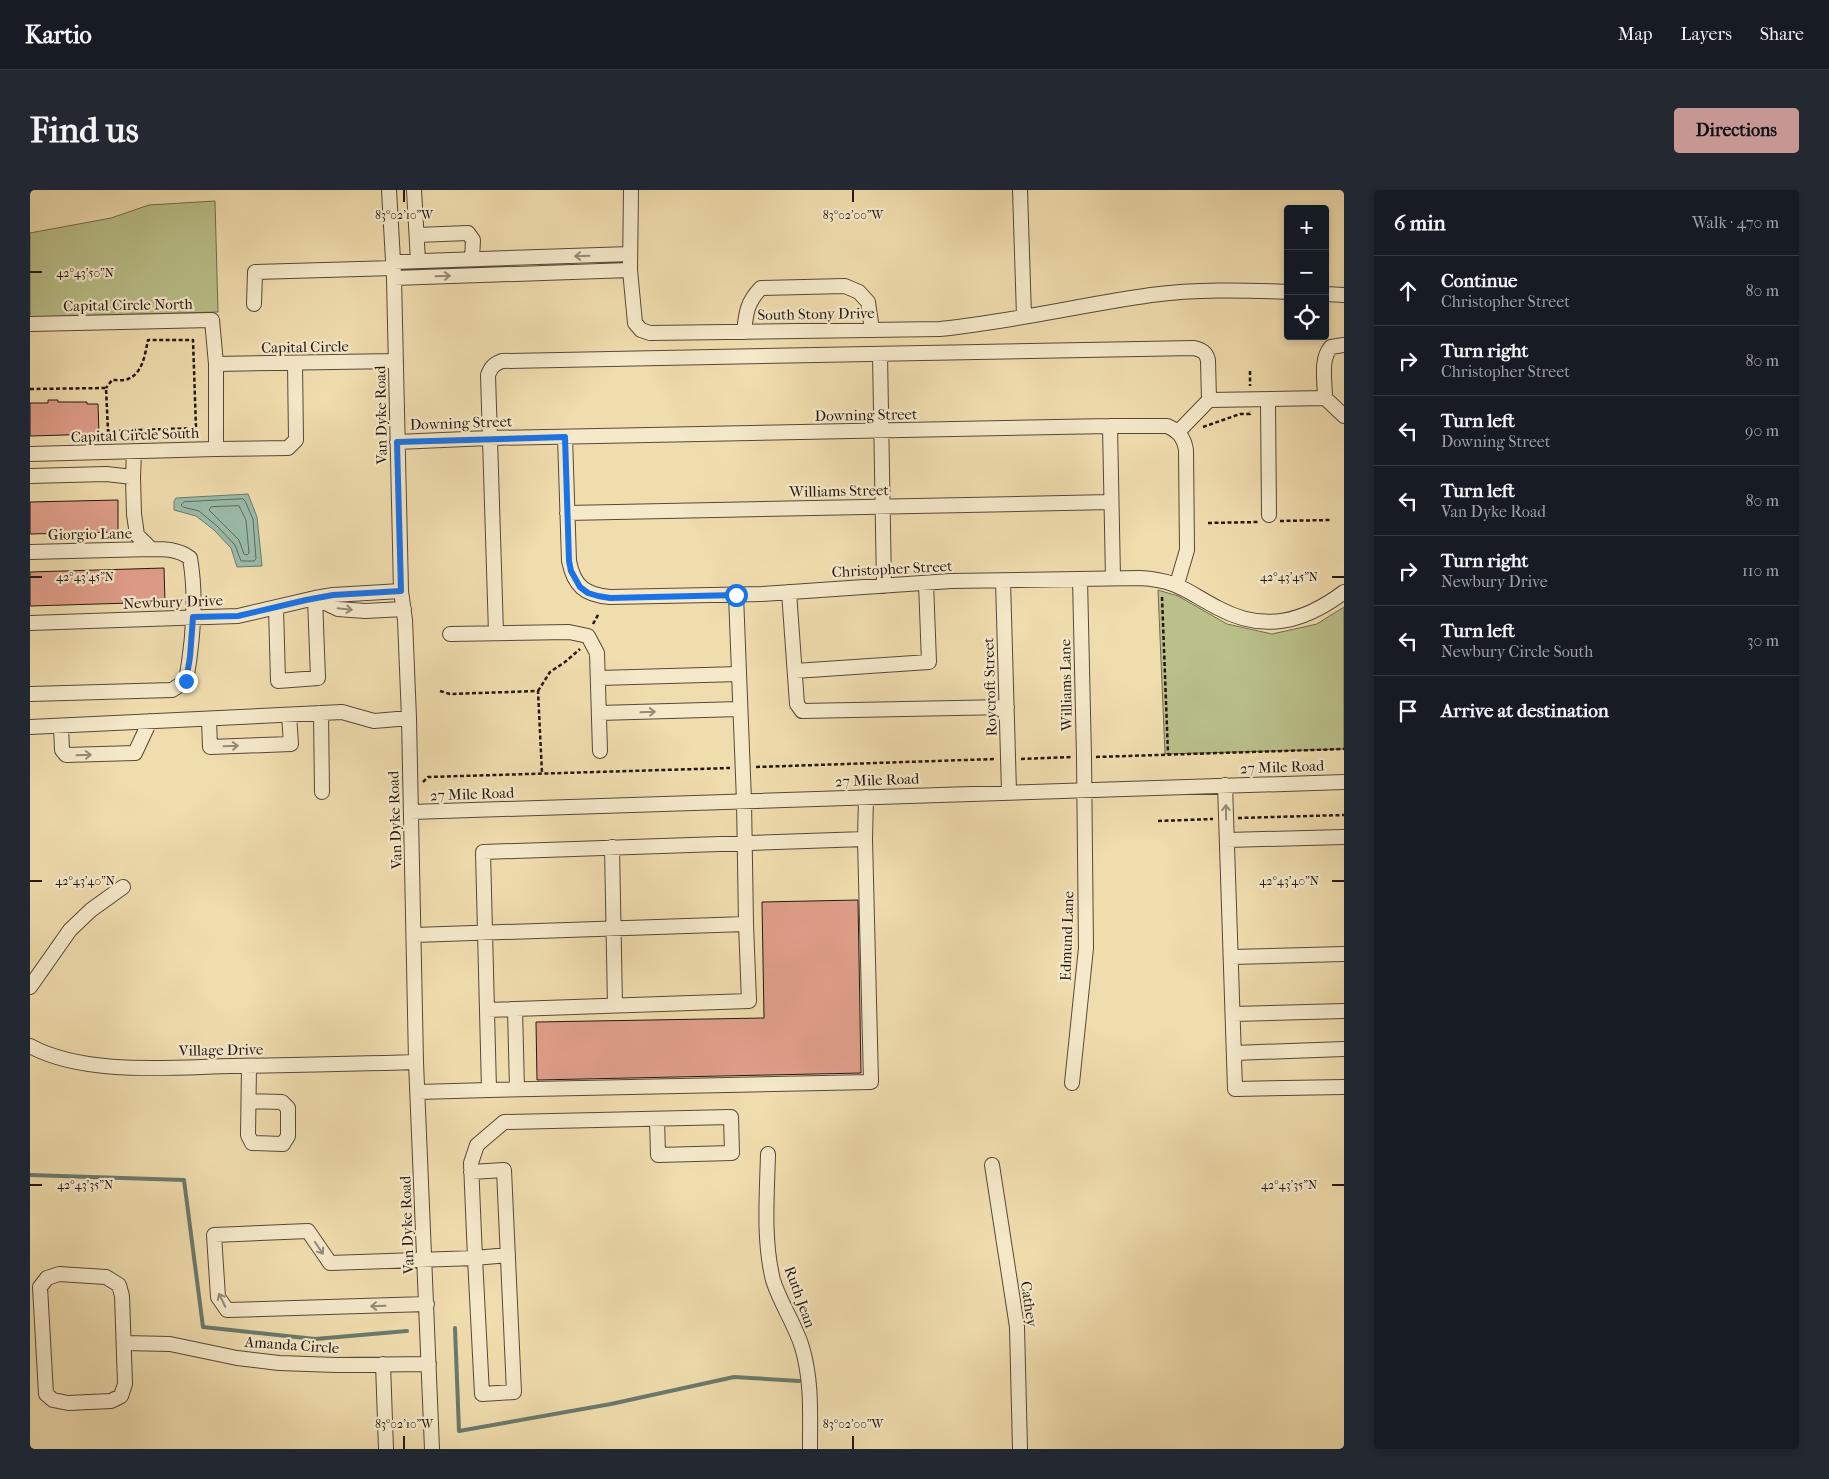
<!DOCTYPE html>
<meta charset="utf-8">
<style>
:root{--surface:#171b24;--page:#242831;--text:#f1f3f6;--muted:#9ea1a6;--line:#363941;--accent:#c59692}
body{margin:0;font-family:"IM FELL French Canon",serif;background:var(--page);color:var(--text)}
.controls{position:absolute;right:15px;top:15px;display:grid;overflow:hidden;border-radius:5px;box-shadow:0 2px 8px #0003}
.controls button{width:45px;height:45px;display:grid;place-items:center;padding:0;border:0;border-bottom:1px solid var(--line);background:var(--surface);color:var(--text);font:25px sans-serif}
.stop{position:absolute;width:15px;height:15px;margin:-11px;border:4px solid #1a73e8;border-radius:50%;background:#fff}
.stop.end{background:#1a73e8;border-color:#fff;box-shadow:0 1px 5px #0008}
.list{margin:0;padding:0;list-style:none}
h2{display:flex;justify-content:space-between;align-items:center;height:65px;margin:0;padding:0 20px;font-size:21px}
h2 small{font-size:16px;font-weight:400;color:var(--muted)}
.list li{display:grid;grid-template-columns:32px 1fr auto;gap:15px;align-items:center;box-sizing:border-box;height:70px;padding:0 20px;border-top:1px solid var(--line)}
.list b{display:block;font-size:19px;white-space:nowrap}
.list p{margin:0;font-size:16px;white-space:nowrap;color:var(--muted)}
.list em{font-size:16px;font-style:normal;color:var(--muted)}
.icon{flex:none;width:28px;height:28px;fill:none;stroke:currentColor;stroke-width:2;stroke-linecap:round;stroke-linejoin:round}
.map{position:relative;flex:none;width:1314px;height:1259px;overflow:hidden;border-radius:5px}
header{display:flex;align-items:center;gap:30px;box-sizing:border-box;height:70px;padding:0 25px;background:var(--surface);border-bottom:1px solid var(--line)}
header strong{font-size:24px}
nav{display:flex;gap:28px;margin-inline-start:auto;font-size:18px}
.intro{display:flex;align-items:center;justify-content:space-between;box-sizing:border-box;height:120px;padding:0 30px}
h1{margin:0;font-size:35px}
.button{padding:12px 22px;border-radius:5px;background:var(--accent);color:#111;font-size:18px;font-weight:700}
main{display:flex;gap:30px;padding:0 30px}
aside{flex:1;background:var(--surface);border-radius:5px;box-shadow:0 2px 8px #0003}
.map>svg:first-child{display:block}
.green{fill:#bac08a;stroke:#6f6c4e}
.water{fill:#9abcab;stroke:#6b7a6e}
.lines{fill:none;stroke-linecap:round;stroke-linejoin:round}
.shore{stroke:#5f6a5e;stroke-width:1}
.stream{stroke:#6b7a6e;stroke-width:4}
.building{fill:#e19f8b;stroke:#241712}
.minor-casing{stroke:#574839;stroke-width:16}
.path{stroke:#241712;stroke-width:2.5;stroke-dasharray:4 2.5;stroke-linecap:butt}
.minor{stroke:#f5e9ca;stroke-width:14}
.oneway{stroke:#978a77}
.route{stroke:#1a73e8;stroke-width:6}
.ticks{fill:none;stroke:#241712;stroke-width:2}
.labels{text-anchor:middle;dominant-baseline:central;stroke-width:4.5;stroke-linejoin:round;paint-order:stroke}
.street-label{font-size:15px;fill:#241712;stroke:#f5e9ca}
.ticks-label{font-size:12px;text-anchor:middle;fill:#241712;stroke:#f5e9ca;stroke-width:4.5;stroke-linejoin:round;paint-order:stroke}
</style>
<header>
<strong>Kartio</strong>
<nav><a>Map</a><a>Layers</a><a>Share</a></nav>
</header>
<div class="intro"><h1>Find us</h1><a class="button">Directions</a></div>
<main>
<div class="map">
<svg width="1314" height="1259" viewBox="0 0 1314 1259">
<rect width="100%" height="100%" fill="#f0ddae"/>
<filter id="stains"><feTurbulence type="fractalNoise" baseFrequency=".004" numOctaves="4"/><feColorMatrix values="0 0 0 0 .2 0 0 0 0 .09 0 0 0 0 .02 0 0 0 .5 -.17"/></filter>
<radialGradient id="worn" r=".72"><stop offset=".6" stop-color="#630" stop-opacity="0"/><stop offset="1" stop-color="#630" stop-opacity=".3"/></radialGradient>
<path class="green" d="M185,11L188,122L0,127V43L81,28L119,15Z
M1128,400L1148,406L1197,434L1242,444L1287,434L1314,417V559L1135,564Z"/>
<path class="water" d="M218,304L227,327L232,376L207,377L201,358L184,340L166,326L144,320V311L146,308Z"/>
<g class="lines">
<path class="shore" d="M213,309L215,311L223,329L226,369L224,371H211L205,355L187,336L169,321L153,317L151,315L154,312Z
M209,316L216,330L219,363L217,365L214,364L209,350L179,320L181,317Z"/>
<path class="stream" d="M0,985L154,990L173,1137L285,1149L377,1141
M425,1138L429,1241L581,1214L704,1187L769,1191"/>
</g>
<path class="building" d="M18,210H28V212H57V214H68L69,244L0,246V213H18Z
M88,310V342L0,344V312Z
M134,378L135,412L0,416V382Z
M828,710L831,883L507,890L506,832L734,828L732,712Z"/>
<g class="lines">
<defs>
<path id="minor" d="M359,0L364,88L371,401L375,430L379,528L386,872L402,1259
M384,0L388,71
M601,0L600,80L605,133L611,140L620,143L910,139C981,132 1050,115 1121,105C1166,99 1212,100 1258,102
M990,0L994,126
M387,45L438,43L443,50L442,69
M363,72L600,64
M364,88L600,80
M1295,104L1314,105
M224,114L225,82L364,78
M0,134L182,130L186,174V259L0,264
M714,142C716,123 717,112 731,98L815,96L829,102L838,112L842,140
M850,164L854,396
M186,174L366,171
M1295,208C1295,192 1290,169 1301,157L1314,155
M1238,210L1239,325
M1080,236L1083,388
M1148,242L1179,210L1295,208L1314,226
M535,247L539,371C544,396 555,405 580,407L732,404L921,391L1110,388C1148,390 1157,402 1188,418C1234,443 1274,432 1314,402
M367,252L459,248L1080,236H1137C1149,241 1154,248 1156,260L1157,360L1147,394
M186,259L258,258L266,250L265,173
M0,286L76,284L103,287L104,324L107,345L121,359C135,359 148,359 160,368C167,408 163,451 156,491L142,500L0,504
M103,287L104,261
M537,323L1081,312
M0,362L121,359
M973,391L979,602
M371,401L303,405L285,408L308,419L335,421L374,419
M759,402L767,514L772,521L977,517
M0,433L208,426L285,408L288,488L248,491L246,418
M466,443L458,185C461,177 464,174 472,171L1164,158C1172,160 1176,162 1178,170L1179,210
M420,444L539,442L558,446L567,463L570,561
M765,481L899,472L896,393
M569,488L709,484
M291,523L292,602
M569,523L710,519
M179,529L180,557L261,554L259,525
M31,536L32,560L36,565L105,563L120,531
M0,537L312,522L344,531L379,528
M1195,595L1205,899L1314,897
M381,622L1314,592
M835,649L841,892L459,900L453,662Z
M835,649L836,607
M1197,650L1314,647
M582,657L585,816
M384,745L716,734L714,611L706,405
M1201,767L1314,764
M0,797L40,740L61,720L93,697
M485,819L487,899
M457,820L719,811L716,734
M1203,824L1314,821
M0,856C55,886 142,877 203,876C264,875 325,874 386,872
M1204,863L1314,859
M1042,893L1056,758L1054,567L1050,389
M388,902L459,900
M219,911L252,912L258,918V946L253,954L222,953L218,945L219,876
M738,964C737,1005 733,1050 743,1090C750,1113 765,1134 772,1157C782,1191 780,1223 780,1259
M962,975L987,1137L990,1259
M441,982L474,980L484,1202L452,1204L445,1068L478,1065
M29,1084L76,1087L89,1095L92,1106L95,1194L91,1206L81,1211L38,1213L23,1210L16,1204L10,1097L17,1088Z
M397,1114L197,1120L188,1107L184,1045L278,1041L300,1073L445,1068L441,973L447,955L474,932L701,927L702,963L628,965L627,929
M94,1153L140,1154L207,1168L249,1173L306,1175L399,1174
M353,1174L356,1259"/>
</defs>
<use href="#minor" class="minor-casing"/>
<path class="path" d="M1220,181V196
M0,199L76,198L78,241L166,238L163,150H118C115,164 113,183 98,189C93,191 87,190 82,190L76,198
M1173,237L1210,224H1220V221
M1250,331L1300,330
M1178,333L1229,332
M1132,407L1138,564
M563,434L569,423
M410,501L420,504L508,501L512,583
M508,501L520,482L535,472L550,459
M1066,567L1314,559
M991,569L1043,567
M726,577L965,569
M393,592L398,587L700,578
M1208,628L1314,625
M1128,631L1183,629"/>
<use href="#minor" class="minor"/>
</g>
<defs><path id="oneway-shaft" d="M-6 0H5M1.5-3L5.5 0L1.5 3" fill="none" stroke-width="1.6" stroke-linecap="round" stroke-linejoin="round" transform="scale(1.25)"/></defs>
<g class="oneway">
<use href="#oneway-shaft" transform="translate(552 66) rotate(178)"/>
<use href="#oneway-shaft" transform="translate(413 86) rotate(-2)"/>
<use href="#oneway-shaft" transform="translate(315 419) rotate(6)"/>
<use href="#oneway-shaft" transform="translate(618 522) rotate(-2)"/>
<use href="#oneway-shaft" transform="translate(201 556) rotate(-2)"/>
<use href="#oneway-shaft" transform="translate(54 565) rotate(-2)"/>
<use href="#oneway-shaft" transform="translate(1196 622) rotate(-91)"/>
<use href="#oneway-shaft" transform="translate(289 1058) rotate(56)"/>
<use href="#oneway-shaft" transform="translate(192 1110) rotate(-116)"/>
<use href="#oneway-shaft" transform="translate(348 1116) rotate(178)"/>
</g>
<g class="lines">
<path class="route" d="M156,491L160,467L163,427L208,426L276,410L303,405L371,401L367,252L535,247L539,371L541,381L550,397L558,403L568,406L580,408L706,405"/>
</g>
<path class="ticks" d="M374,0V12M823,0V12M0,82H12M0,387H12M1302,387H1314M0,691H12M1302,691H1314M0,995H12M1302,995H1314M374,1246V1259M823,1246V1259"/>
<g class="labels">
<g class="street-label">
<text transform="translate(98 115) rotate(-1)">Capital Circle North</text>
<text transform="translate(786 124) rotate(-1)">South Stony Drive</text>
<text transform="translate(275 157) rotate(-1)">Capital Circle</text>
<text transform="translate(351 225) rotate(-91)">Van Dyke Road</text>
<text transform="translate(836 225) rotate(-1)">Downing Street</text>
<text transform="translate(431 233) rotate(-2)">Downing Street</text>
<text transform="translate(105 245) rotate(-2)">Capital Circle South</text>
<text transform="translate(809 301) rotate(-1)">Williams Street</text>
<text transform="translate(60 344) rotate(-1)">Giorgio Lane</text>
<text transform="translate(862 379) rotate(-3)">Christopher Street</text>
<text transform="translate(143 412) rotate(-2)">Newbury Drive</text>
<text transform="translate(1036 495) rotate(-91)">Williams Lane</text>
<text transform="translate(960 497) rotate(-92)">Roycroft Street</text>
<text transform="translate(1252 577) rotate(-2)">27 Mile Road</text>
<text transform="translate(847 590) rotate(-2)">27 Mile Road</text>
<text transform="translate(442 604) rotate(-2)">27 Mile Road</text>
<text transform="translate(365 630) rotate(-92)">Van Dyke Road</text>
<text transform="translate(1037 746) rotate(-88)">Edmund Lane</text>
<text transform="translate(191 860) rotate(-1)">Village Drive</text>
<text transform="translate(377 1035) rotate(-92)">Van Dyke Road</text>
<text transform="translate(770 1107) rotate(70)">Ruth Jean</text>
<text transform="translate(999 1114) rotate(82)">Cathey</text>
<text transform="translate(262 1155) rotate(4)">Amanda Circle</text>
</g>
</g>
<g class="ticks-label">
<text x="374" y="29">83°02'10"W</text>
<text x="823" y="29">83°02'00"W</text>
<text x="55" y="87">42°43'50"N</text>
<text x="55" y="391">42°43'45"N</text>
<text x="1259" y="391">42°43'45"N</text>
<text x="55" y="695">42°43'40"N</text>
<text x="1259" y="695">42°43'40"N</text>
<text x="55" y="999">42°43'35"N</text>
<text x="1259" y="999">42°43'35"N</text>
<text x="374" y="1238">83°02'10"W</text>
<text x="823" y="1238">83°02'00"W</text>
</g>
<rect width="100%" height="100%" filter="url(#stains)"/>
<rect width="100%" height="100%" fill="url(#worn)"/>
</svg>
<div class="controls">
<button>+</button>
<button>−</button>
<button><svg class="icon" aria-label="locate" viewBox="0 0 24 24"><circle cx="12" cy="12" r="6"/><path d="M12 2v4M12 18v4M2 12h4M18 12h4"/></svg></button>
</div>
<div class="stop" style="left:706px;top:405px"></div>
<div class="stop end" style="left:156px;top:491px"></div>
</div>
<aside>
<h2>6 min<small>Walk · 470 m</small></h2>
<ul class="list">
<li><svg class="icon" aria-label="ahead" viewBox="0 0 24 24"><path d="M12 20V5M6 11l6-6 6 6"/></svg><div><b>Continue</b><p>Christopher Street</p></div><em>80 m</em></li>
<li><svg class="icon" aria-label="right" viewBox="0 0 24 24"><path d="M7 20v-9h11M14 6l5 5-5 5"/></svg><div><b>Turn right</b><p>Christopher Street</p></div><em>80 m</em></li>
<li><svg class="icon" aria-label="left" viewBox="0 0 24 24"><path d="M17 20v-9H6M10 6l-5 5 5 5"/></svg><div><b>Turn left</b><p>Downing Street</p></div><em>90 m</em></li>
<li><svg class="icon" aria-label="left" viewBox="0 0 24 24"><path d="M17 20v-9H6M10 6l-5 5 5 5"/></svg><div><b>Turn left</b><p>Van Dyke Road</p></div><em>80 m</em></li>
<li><svg class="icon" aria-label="right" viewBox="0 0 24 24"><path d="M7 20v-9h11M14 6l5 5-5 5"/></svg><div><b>Turn right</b><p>Newbury Drive</p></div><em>110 m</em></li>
<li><svg class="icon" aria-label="left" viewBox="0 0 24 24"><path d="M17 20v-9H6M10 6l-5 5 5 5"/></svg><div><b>Turn left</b><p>Newbury Circle South</p></div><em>30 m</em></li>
<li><svg class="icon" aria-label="arrive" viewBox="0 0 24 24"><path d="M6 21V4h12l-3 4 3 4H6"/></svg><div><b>Arrive at destination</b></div></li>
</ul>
</aside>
</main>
